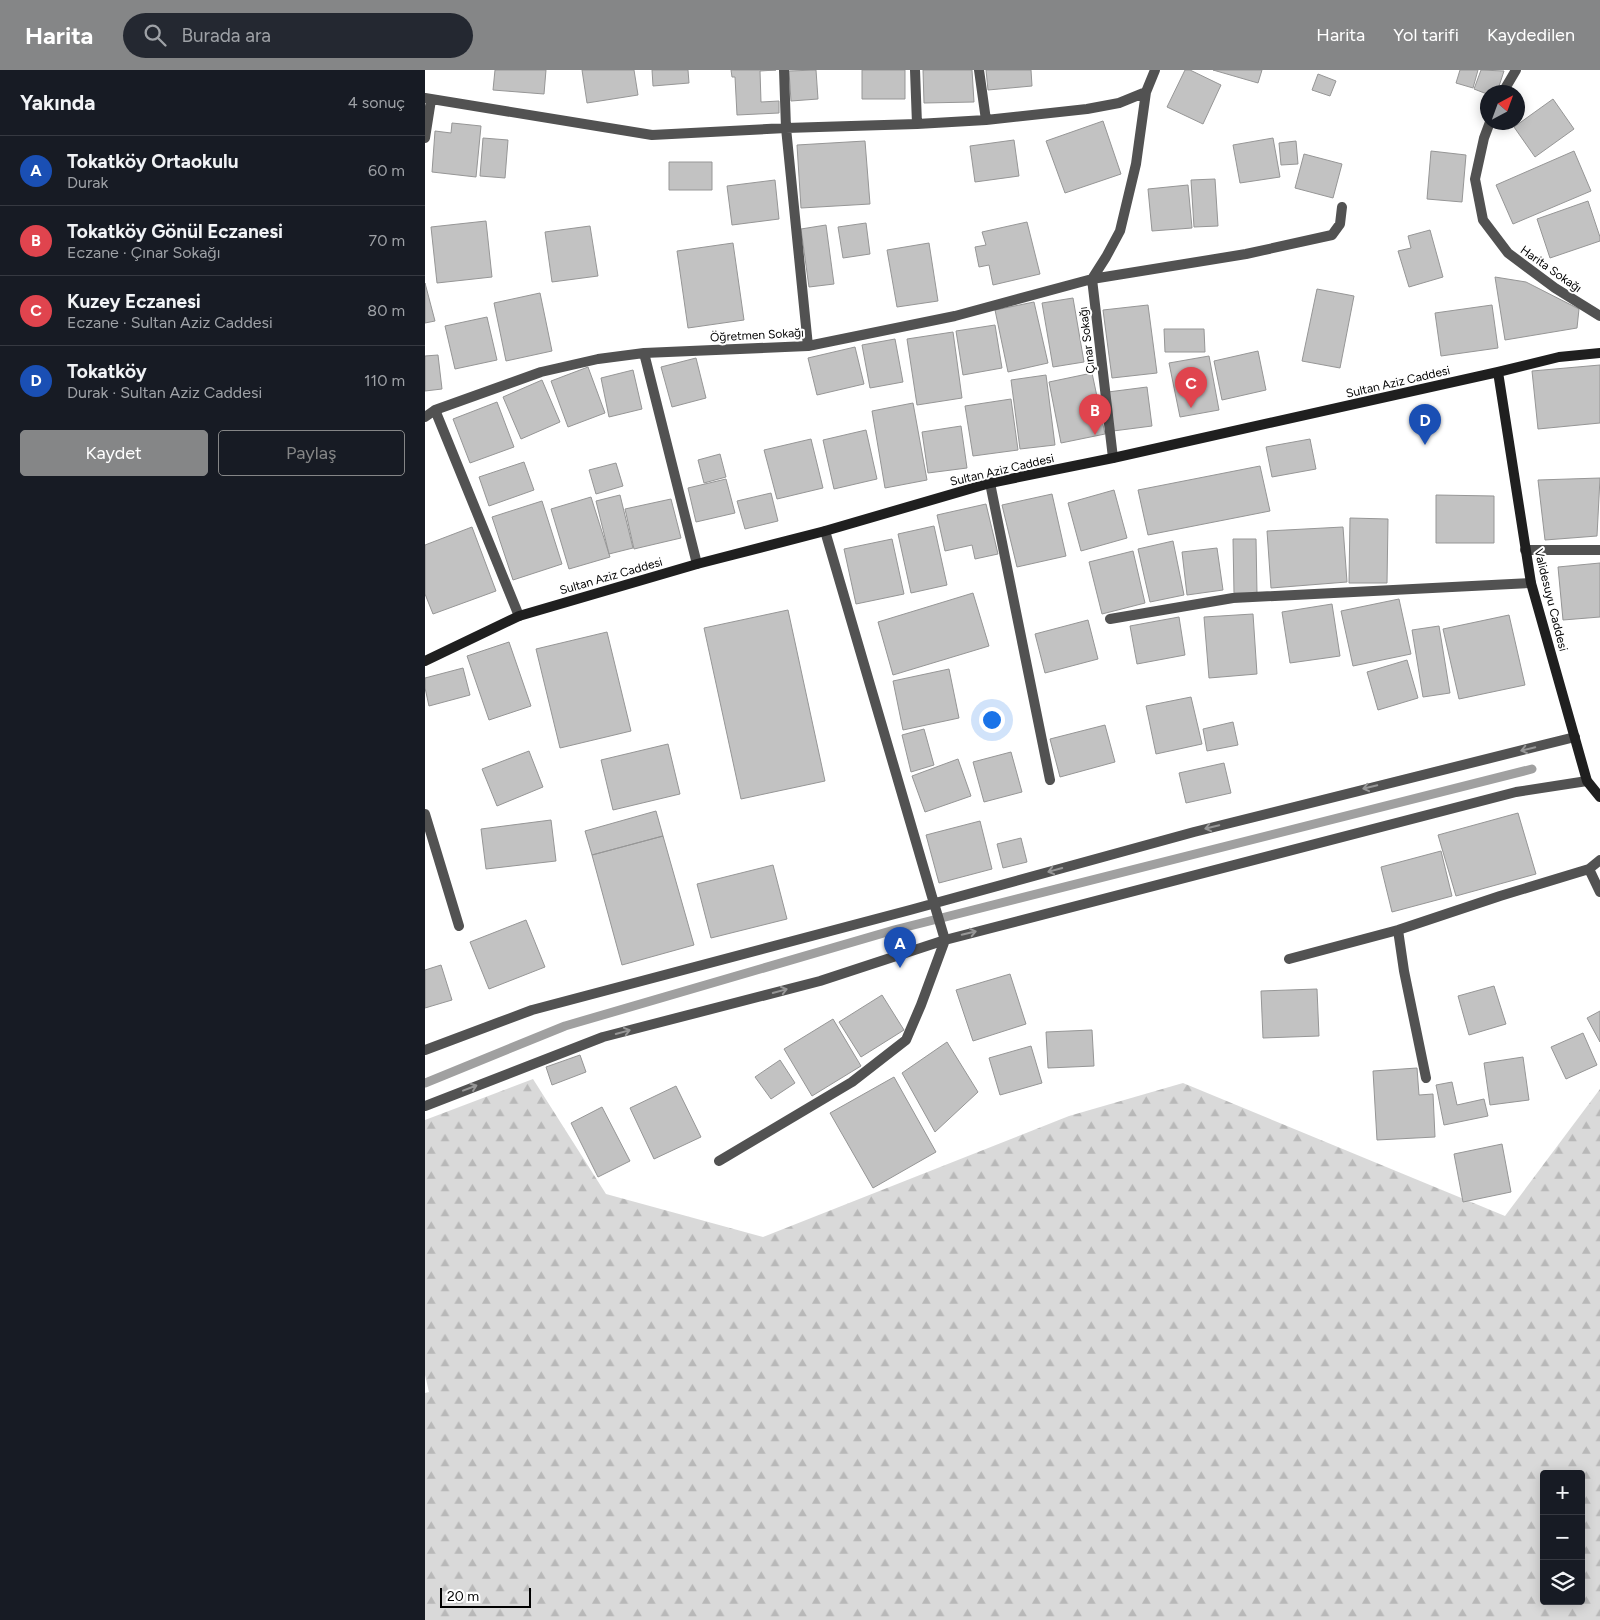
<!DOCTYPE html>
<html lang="tr">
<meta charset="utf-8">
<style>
:root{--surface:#171b24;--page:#242831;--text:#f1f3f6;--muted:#9ea1a6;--line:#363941;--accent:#858687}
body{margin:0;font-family:Figtree,sans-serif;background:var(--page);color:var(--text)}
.controls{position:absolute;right:15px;bottom:15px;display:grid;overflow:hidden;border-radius:5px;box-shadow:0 2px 12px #0003}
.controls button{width:45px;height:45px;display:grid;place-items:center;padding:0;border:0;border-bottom:1px solid var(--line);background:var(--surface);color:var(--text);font:25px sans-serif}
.compass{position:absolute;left:1055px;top:15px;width:45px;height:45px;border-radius:50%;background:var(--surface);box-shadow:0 2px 12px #0003;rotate:41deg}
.scale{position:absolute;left:15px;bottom:12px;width:91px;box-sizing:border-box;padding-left:5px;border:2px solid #000;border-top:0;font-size:14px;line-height:18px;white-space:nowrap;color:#000;-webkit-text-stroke:4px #fff;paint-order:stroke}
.you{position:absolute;left:566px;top:649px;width:18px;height:18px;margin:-12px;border:4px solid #fff;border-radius:50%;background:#1a73e8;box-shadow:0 0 0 8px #1a73e833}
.badge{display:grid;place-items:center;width:32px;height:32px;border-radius:50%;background:var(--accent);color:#fff;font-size:16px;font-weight:700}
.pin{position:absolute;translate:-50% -41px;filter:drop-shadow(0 1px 2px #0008)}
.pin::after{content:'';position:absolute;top:26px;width:18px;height:15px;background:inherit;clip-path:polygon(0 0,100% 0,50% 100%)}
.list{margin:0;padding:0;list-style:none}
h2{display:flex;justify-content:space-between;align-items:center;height:65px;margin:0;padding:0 20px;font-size:21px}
h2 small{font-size:16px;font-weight:400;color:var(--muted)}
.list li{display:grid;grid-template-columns:32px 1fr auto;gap:15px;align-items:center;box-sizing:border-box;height:70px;padding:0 20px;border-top:1px solid var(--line)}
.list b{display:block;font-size:19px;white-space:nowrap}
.list p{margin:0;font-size:16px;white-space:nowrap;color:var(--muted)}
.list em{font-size:16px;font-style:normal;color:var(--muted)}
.actions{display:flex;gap:10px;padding:15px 20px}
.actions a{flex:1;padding:11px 0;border:1px solid var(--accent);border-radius:5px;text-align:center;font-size:18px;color:var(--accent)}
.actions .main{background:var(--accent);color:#fff}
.icon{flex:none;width:28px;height:28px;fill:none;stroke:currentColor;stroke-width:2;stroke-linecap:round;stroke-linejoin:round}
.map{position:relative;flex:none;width:1175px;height:1550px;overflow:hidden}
header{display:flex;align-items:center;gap:30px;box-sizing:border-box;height:70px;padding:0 25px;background:var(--accent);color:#fff}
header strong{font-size:24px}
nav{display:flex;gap:28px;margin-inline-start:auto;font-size:18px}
.search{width:350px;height:45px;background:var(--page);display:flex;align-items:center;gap:12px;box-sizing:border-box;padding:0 18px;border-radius:28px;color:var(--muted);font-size:19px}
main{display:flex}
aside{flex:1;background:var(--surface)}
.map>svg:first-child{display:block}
.forest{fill:url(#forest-firs);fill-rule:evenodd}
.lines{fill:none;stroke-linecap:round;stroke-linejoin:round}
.stream{stroke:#a0a0a0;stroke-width:9}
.building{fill:#c2c2c2;stroke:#969696}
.street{stroke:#525252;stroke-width:10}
.secondary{stroke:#1f1f1f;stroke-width:10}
.street-bridge{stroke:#525252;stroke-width:10}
.oneway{stroke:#979797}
.labels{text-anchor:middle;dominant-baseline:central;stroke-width:4;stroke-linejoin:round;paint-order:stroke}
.street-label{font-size:12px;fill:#000;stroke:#fff}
</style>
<header>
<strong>Harita</strong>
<div class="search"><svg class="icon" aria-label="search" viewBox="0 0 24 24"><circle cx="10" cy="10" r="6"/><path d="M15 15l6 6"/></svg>Burada ara</div>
<nav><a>Harita</a><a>Yol tarifi</a><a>Kaydedilen</a></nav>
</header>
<main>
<aside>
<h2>Yakında<small>4 sonuç</small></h2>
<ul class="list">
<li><span class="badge" style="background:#1a4fb4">A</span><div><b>Tokatköy Ortaokulu</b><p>Durak</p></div><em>60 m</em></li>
<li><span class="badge" style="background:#e0444e">B</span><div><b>Tokatköy Gönül Eczanesi</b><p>Eczane · Çınar Sokağı</p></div><em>70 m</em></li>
<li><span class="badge" style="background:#e0444e">C</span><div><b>Kuzey Eczanesi</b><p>Eczane · Sultan Aziz Caddesi</p></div><em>80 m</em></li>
<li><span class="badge" style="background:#1a4fb4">D</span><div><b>Tokatköy</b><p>Durak · Sultan Aziz Caddesi</p></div><em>110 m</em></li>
</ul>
<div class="actions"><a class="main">Kaydet</a><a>Paylaş</a></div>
</aside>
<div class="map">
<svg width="1175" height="1550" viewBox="0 0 1175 1550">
<defs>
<pattern id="forest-firs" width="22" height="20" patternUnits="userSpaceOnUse" patternTransform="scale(1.25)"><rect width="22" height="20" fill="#d9d9d9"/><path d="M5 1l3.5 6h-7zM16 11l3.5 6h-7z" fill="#b8b8b8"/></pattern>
</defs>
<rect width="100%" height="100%" fill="#fff"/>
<path class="forest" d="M108,1009L181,1124L338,1167L644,1046L758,1013L1080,1146L1175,1019V1550H0V1323L4,1322L0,1305V1050ZM1119,1404H1156V1531H1119Z"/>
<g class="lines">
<path class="stream" d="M0,1013L140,956L469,860L1107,699"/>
</g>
<path class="building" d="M70,0H121L119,24L68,20Z
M157,0H209L213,25L162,33Z
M227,0H263L264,13L228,16Z
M306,0H351L335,1L336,32L354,31V43L312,45L310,7H307Z
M391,0L393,29L366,31L364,1Z
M437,0H480V29H437Z
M498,0H547L549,32L499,33Z
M561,0H606L607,16L563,20Z
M760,0H765L796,15L778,54L742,37Z
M788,0H837L833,13Z
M1035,0H1053L1048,18L1031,13Z
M1056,0L1079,1L1072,22L1062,24L1049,19Z
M893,4L911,11L905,26L887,20Z
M1128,29L1149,59L1110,87L1089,57Z
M678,51L696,104L640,123L621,71Z
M27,53L56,56L51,107L7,102L10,61L26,63Z
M58,68L83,70L80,108L55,106Z
M848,68L855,107L815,113L808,75Z
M589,70L594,106L550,112L545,76Z
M440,71L445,134L376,138L372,75Z
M871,71L873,94L856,95L854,73Z
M1006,81L1041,85L1037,132L1002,129Z
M1149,81L1166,121L1088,154L1071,115Z
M879,84L917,94L908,128L870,118Z
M244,92H287V120H244Z
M790,109L793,156L769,157L766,110Z
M350,110L354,149L307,155L302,116Z
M763,115L767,158L727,161L723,119Z
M1163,131L1175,167V171L1125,188L1112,149Z
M61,151L67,207L12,213L6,157Z
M602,152L615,204L568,215L564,195L554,197L550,177L561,175L557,162Z
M441,153L445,184L418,188L413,157Z
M401,155L409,214L384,217L376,159Z
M165,156L173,206L127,212L120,162Z
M1005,160L1018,207L984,217L973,181L986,178L983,166Z
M308,173L319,250L263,258L252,181Z
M504,173L513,231L472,237L462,180Z
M1070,207L1101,212L1154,239L1152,258L1080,270Z
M0,213L10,251L0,253Z
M892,219L929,226L915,298L877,291Z
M115,223L127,281L81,291L69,233Z
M648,228L659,292L628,297L617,233Z
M609,232L623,293L583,302L570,240Z
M723,235L732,303L687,308L678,240Z
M1067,235L1073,278L1016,286L1010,243Z
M62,247L72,290L30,299L20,256Z
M570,255L577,298L538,305L531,261Z
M739,259H779L780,282H740Z
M528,262L537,328L492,335L482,269Z
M470,269L478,312L445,318L437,275Z
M430,277L439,314L392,325L383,288Z
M833,281L841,320L797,330L789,291Z
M13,285L17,319L0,321V286Z
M784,286L794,340L755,347L744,293Z
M271,288L281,328L247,337L236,297Z
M1175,295V353L1113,359L1107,301Z
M163,297L180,343L143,357L126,311Z
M208,300L217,339L184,347L176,308Z
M667,303L680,364L636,373L624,312Z
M621,305L630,375L595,379L586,310Z
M117,310L135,352L96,369L78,327Z
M722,317L727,356L688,361L683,322Z
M586,329L593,380L548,386L540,336Z
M72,332L89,377L45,393L28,349Z
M488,333L502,410L460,418L447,341Z
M536,356L542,398L503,403L497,362Z
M441,360L452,409L409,419L398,370Z
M386,369L398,418L352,429L339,380Z
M885,369L891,399L847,407L841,377Z
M295,384L301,407L279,413L273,390Z
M99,392L109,420L64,436L54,407Z
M191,393L198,416L171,424L164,400Z
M835,396L845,441L723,465L713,420Z
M1175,408L1172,466L1120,470L1113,410Z
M301,409L310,443L271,452L263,418Z
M689,420L702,468L656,481L643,433Z
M346,423L353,451L320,459L312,431Z
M627,424L641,486L592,497L577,435Z
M195,425L208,478L184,484L171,431Z
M1011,425L1069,426V473H1011Z
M166,427L185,487L144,499L126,439Z
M246,429L256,468L209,479L200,439Z
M117,431L137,494L88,510L67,447Z
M561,434L573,484L550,489L547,475L520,481L512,445Z
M925,448L963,449L962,513H924Z
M509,456L522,515L486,523L473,464Z
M47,457L71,521L8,544L0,524V475Z
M918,457L922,512L846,518L842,461Z
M467,469L479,524L431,534L419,479Z
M808,469H831L832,523H809Z
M748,471L759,525L725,532L713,479Z
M792,478L798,520L762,525L757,482Z
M708,481L720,533L677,544L664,492Z
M1175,493V547L1138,550L1133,497Z
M548,523L564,576L468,605L453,552Z
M974,529L986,584L928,596L916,541Z
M907,534L915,586L865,593L857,542Z
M363,540L400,711L316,729L279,558Z
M828,544L832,604L784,608L779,547Z
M1084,545L1100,615L1034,629L1018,559Z
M754,547L760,585L712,594L705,556Z
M663,550L673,589L620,603L610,564Z
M1014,556L1025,623L998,627L987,560Z
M182,562L206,661L135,678L111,579Z
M84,572L106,636L64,650L42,586Z
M982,590L993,628L953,640L942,602Z
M38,598L45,625L4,636L0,618V608Z
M524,599L534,648L478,660L468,611Z
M766,627L777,674L731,684L721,636Z
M808,652L813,675L782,681L778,659Z
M680,655L690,692L635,707L625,669Z
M499,659L509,695L486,702L477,665Z
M243,674L255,724L188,740L176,690Z
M104,681L118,717L72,736L57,699Z
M586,682L597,722L559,732L548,692Z
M533,689L546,726L500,742L487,706Z
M799,693L806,723L761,733L754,703Z
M231,741L238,766L167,785L160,761Z
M1093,743L1111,804L1031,826L1013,765Z
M126,750L131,791L61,799L56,759Z
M555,751L567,799L514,813L501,765Z
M238,766L269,875L197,895L167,785Z
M596,768L602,792L578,798L572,774Z
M1016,781L1027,826L967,842L956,797Z
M348,795L362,849L286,868L272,814Z
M101,850L120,897L64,919L45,872Z
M16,895L27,930L0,938V900Z
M585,904L601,954L548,971L531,920Z
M1069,916L1081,954L1044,965L1033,926Z
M892,919L894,966L838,968L836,921Z
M457,925L479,960L436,987L414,952Z
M1175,941V972L1162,948Z
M408,949L436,996L387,1026L359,979Z
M667,960L669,996L623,998L621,962Z
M1158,963L1172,995L1141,1009L1126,977Z
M522,972L553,1022L510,1062L477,1003Z
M606,976L617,1013L575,1025L564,988Z
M155,985L161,1002L127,1015L121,997Z
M1098,987L1104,1030L1065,1035L1059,993Z
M355,990L370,1013L346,1029L330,1007Z
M992,998L994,1025L1008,1024L1010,1067L952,1070L948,1001Z
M469,1007L511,1082L448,1118L405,1043Z
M1027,1012L1032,1035L1059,1029L1063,1046L1019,1055L1011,1015Z
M251,1016L276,1067L229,1089L205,1038Z
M177,1037L205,1091L173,1107L146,1053Z
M1077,1074L1086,1122L1038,1132L1029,1084Z"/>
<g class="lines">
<path class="street" d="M359,0L361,58L383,276
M490,0L492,54
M554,0L561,50
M1078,22L1091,0
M0,28L227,65L361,58L492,54L561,50L662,39L694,33L721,22
M1065,52L1059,68L1050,109L1058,150L1083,183L1130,218L1175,246
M0,68L6,30
M667,209L681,187L695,161L711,94L721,22L730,0
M667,209L688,388
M219,283L272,494
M10,340L94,546
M0,347L10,340L116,302L173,289L219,283L383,276L530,246L667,209L821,184L907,165L915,154L917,137
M565,413L625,710
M400,461L508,830
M1100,480H1175
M685,549L808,528L1106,513
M0,744L34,856
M1164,799L1175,822
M973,860L979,901L1001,1008
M864,889L973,860L1075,826L1164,799L1175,790
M0,980L107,940L485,840L769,762L1150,667
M0,1036L178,967L395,911L520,870L1091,722L1162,711
M294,1091L427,1012L481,970L496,935L520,870"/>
<path class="secondary" d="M1073,302L1106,513L1162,711L1175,727
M0,591L94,546L272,494L400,461L565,413L688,388L1073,302L1134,287L1175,283"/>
<path class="street-bridge" d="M508,830L520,870"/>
</g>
<defs><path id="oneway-shaft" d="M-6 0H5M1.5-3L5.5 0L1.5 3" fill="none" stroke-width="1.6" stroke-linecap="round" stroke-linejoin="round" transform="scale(1.25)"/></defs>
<g class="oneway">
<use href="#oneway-shaft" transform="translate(1103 679) rotate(166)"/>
<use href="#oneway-shaft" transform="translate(945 717) rotate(166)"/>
<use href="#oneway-shaft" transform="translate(787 757) rotate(166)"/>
<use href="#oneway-shaft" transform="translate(630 800) rotate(165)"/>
<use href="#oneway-shaft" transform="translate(544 863) rotate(-14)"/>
<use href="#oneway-shaft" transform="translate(355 921) rotate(-15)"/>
<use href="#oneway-shaft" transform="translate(198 962) rotate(-15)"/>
<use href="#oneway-shaft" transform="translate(45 1018) rotate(-21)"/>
</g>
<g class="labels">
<g class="street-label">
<text transform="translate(1126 199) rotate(35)">Harita Sokağı</text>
<text transform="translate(332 265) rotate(-3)">Öğretmen Sokağı</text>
<text transform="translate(662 270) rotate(-97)">Çınar Sokağı</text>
<text transform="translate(973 312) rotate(-13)">Sultan Aziz Caddesi</text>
<text transform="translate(577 400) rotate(-13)">Sultan Aziz Caddesi</text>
<text transform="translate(186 506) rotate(-16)">Sultan Aziz Caddesi</text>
<text transform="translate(1126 530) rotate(76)">Validesuyu Caddesi</text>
</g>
</g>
</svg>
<div class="controls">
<button>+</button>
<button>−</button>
<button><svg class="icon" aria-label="layers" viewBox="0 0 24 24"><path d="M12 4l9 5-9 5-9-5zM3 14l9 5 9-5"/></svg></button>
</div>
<svg class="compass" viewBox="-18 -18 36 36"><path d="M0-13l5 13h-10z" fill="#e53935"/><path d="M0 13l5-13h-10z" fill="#9ea1a6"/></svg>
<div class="scale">20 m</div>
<div class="you"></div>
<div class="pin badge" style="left:475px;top:898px;background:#1a4fb4">A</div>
<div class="pin badge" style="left:670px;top:365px;background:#e0444e">B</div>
<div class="pin badge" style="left:766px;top:338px;background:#e0444e">C</div>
<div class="pin badge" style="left:1000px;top:375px;background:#1a4fb4">D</div>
</div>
</main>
